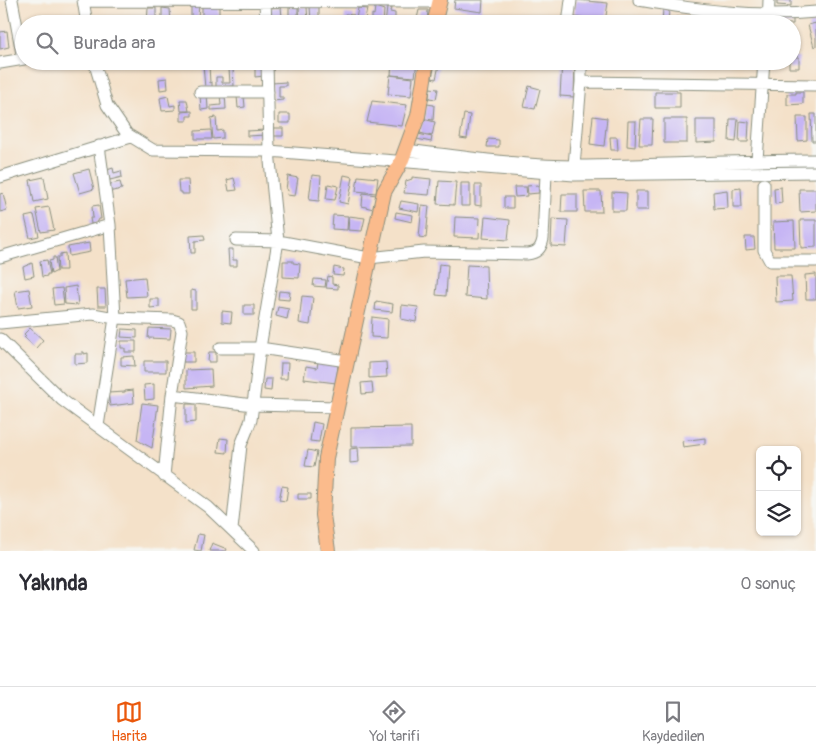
<!DOCTYPE html>
<html lang="tr">
<meta charset="utf-8">
<style>
:root{--surface:#fff;--page:#f2f2f3;--text:#2b2b33;--muted:#7c7c81;--line:#e1e1e2;--accent:#ea580c}
body{margin:0;font-family:Pangolin,sans-serif;background:var(--page);color:var(--text)}
.controls{position:absolute;right:15px;bottom:15px;display:grid;overflow:hidden;border-radius:8px;box-shadow:0 1px 4px #0004}
.controls button{width:45px;height:45px;display:grid;place-items:center;padding:0;border:0;border-bottom:1px solid var(--line);background:var(--surface);color:var(--text);font:25px sans-serif}
.list{margin:0;padding:0;list-style:none}
h2{display:flex;justify-content:space-between;align-items:center;height:65px;margin:0;padding:0 20px;font-size:21px}
h2 small{font-size:16px;font-weight:400;color:var(--muted)}
.icon{flex:none;width:28px;height:28px;fill:none;stroke:currentColor;stroke-width:2;stroke-linecap:round;stroke-linejoin:round}
.map{position:relative;flex:none;width:816px;height:551px;overflow:hidden}
.search{position:absolute;background:var(--surface);box-shadow:0 1px 4px #0004;left:15px;right:15px;top:15px;height:55px;display:flex;align-items:center;gap:12px;box-sizing:border-box;padding:0 18px;border-radius:28px;color:var(--muted);font-size:19px}
.sheet{height:135px;background:var(--surface)}
nav{display:flex;justify-content:space-around;align-items:center;box-sizing:border-box;height:70px;border-top:1px solid var(--line);background:var(--surface);font-size:14px;color:var(--muted)}
nav a{display:grid;justify-items:center;gap:2px}
nav .on{color:var(--accent)}
.map>svg:first-child{display:block}
.building{fill:#c6b5f4}
.lines{fill:none;stroke-linecap:round;stroke-linejoin:round}
.minor-casing{stroke:#8a8f7e;stroke-width:13}
.major-casing{stroke:#8a8f7e;stroke-width:16}
.minor{stroke:#fff;stroke-width:11}
.major{stroke:#fbbb8c;stroke-width:14}
</style>
<div class="map">
<svg width="816" height="551" viewBox="0 0 816 551">
<rect width="100%" height="100%" fill="#f6f6f2"/>
<filter id="ink" filterUnits="userSpaceOnUse"><feTurbulence type="fractalNoise" baseFrequency=".02" numOctaves="2"/><feDisplacementMap in="SourceGraphic" scale="10" xChannelSelector="R" yChannelSelector="G"/><feConvolveMatrix kernelMatrix="1 2 1 2 8 2 1 2 1" color-interpolation-filters="sRGB"/></filter>
<filter id="wash" filterUnits="userSpaceOnUse"><feTurbulence type="fractalNoise" baseFrequency=".0096" numOctaves="4" result="noise"/><feDisplacementMap in="SourceGraphic" scale="20" xChannelSelector="R" yChannelSelector="G"/><feGaussianBlur stdDeviation="1.12" result="paint"/><feColorMatrix in="noise" values="0 0 0 0 0 0 0 0 0 0 0 0 0 0 0 0 0 1.4 0 .05"/><feComposite in="paint" operator="in"/></filter>
<g filter="url(#wash)">
<rect width="100%" height="100%" fill="#f4e1c9"/>
<g id="blocks">
<path class="building" d="M455,0H483L482,12L454,8Z
M576,0L608,3L605,22L574,17Z
M777,0H791V6L777,5Z
M191,2H199L198,19H191Z
M202,2H219V24H215V20L202,19Z
M281,7L282,17L270,18L269,8Z
M289,7H298V18H289Z
M299,7H307L308,23H300Z
M310,7H319V21L311,22Z
M375,7L384,10L383,24H372V14L374,15Z
M148,8H156V24H147Z
M162,8L170,9L171,23L162,24Z
M358,8L367,9L364,24H355Z
M387,8H391L390,12L395,13V24H385Z
M663,9L669,10L668,23H662Z
M419,10H428L427,24L416,23Z
M345,14L354,15L352,24H344Z
M677,17L690,18V24H677Z
M793,18V24H774V19Z
M816,23V46L814,47L808,25Z
M7,31L9,47L0,49V32Z
M792,57H799V68H789V61H792Z
M392,61H417L415,77L391,75Z
M562,61H575L574,97L560,96Z
M435,64L439,65L436,79L432,78Z
M203,65H209L210,83L212,82V88H205Z
M263,65L264,76L255,77V66Z
M229,69H233L234,86L216,87V77H222V83H230Z
M390,75L413,78L411,96L388,94Z
M167,78L168,89L160,90L159,79Z
M286,82V86H279V97H283V100L273,101L272,83Z
M529,86L540,89L535,109L524,107Z
M430,88L438,89L436,99L429,98Z
M655,92H680V108H655Z
M796,92H803V104L787,105V94H796Z
M207,93L208,109L201,110L200,94Z
M220,93H225L226,109L211,110V106L221,105Z
M168,96L170,106L175,105V110L162,111L160,98Z
M237,96H244L245,107L238,108Z
M180,100H187L189,111H181Z
M372,101L407,105L402,126L367,122Z
M427,104L434,105L433,120L425,119Z
M192,111V116H187V121H181V112Z
M279,114H290V123H279Z
M464,114L470,115L467,139L460,138Z
M811,114H816V141H812Z
M593,116L607,118L604,146L590,144Z
M216,117L217,131L223,130V138L213,139L211,118Z
M797,117H807V140L798,141Z
M423,119L435,122L432,136L420,133Z
M641,119H653L652,145H639Z
M664,119H687V143H664Z
M730,119H738L736,142L729,141Z
M696,120H716V142L696,143Z
M628,121H636L635,147L627,146Z
M740,121L749,122L748,142H739Z
M273,128H283V136H274Z
M211,130L212,139H195V131Z
M265,130L266,135L247,136V131Z
M418,134L432,137L431,142L417,139Z
M610,137H617L618,150H611Z
M488,139L499,140V147H487Z
M113,168L114,173L121,171L122,177L110,180L107,170Z
M89,169L94,189L80,193L74,173Z
M312,175L321,176L319,201L309,200Z
M344,175L353,177L348,204L339,202Z
M288,176L298,178L295,196L287,195L288,190L286,189Z
M358,176L378,178L376,193L356,191Z
M44,177L48,199L34,202L30,180Z
M412,177L431,179L429,195L404,193L406,181L412,179Z
M234,178L237,190L229,191L227,180Z
M178,180H188L189,194H182V192H179Z
M439,181L456,182L454,205L437,204Z
M120,182L122,189L108,192L106,185Z
M461,183H470V206H461Z
M328,184L338,186L335,200L326,199Z
M475,185H481V206L475,205Z
M538,185L539,193L528,194L527,186Z
M514,187H526L527,196L515,197Z
M781,187L782,203L775,204L774,188Z
M741,188L742,207H733V189Z
M799,189H816V211L800,212Z
M727,190L728,208L714,209L713,192Z
M584,191H601L602,212H585Z
M636,191H648V210H636Z
M612,192L627,193L626,211H612Z
M3,193L7,210L0,212V194Z
M363,193L376,195L373,209L362,206Z
M562,194H577V212H561Z
M504,197H513V208H504Z
M401,201L419,204L418,212L399,208Z
M99,205L101,219H99L97,223L91,224L90,218H93L92,206Z
M422,205L429,206L426,238L419,237Z
M49,207L54,230L41,232L36,209Z
M396,212L413,215L412,222L395,218Z
M34,215L39,236L30,238L25,217Z
M333,215L348,216L347,230L332,229Z
M349,216L365,218L362,231L348,230Z
M455,217L480,218L479,238L454,237Z
M485,217L510,220L508,240L483,238Z
M552,219L568,220L566,247L551,246Z
M800,220H816V247L801,248Z
M794,221L795,248H774L773,222Z
M204,235L205,240L195,241V253H191L190,236Z
M745,237H754L755,249L746,250Z
M89,243L90,252L69,256L68,247Z
M228,249H233V260H237V266H229Z
M65,253L66,270H58L57,257H60V254Z
M53,257H55L57,271L51,274L49,261L53,260Z
M47,260L50,274H47V276L42,277L40,261Z
M283,261H293V263L300,264L299,278L283,277Z
M32,263L34,276L25,278L23,267Z
M439,264L448,265L446,296L436,295Z
M467,265L486,266L487,299L465,297Z
M334,267L344,269L343,276L333,275Z
M816,274V299H806L805,275Z
M328,276L332,277V284L338,285V289L326,288Z
M775,276H791L793,301L776,302Z
M145,277L147,296L127,297L125,279Z
M314,279L326,280L325,287L313,286Z
M76,286L78,305L65,304L64,288Z
M62,288L64,304L54,305L52,289Z
M29,289L32,306L18,308L15,291Z
M97,289H105L106,306H98Z
M191,290L196,291V309H191Z
M279,291L290,292L289,300L278,299Z
M302,296L313,297L310,325L299,323Z
M150,299H159V307L150,308Z
M376,301L393,304L392,312L375,310Z
M244,305H254V315H244Z
M402,305L418,307L416,322L401,319Z
M278,307L289,309L287,319L276,316Z
M222,311L232,312L231,323L222,322Z
M372,317L388,319L387,338L371,337Z
M30,328L43,340L36,348L24,337L26,336L24,334Z
M149,328L171,329L170,339L148,338Z
M122,329L137,330V338L121,337Z
M121,341H136V352H125V348H121Z
M82,352H84V354L88,353V363L75,364V354H82Z
M183,352H194V362H183Z
M209,352H216V362H208Z
M134,356L135,366L121,365V357Z
M144,361H166V372H144Z
M318,362L338,365L336,383L304,379L306,366L317,368Z
M386,362L387,377L369,378V363Z
M281,363H288L287,379H280Z
M211,369L212,386L186,388V370Z
M265,379H272L271,391L264,390Z
M372,382L373,393L362,394L361,383Z
M154,384V399L145,400L144,385Z
M133,390L134,403L110,406L108,393L125,392V391Z
M142,403L158,405L152,448L137,440Z
M186,404H196V422L186,423Z
M313,422L322,424L319,442L310,441Z
M411,427V446L351,447V428Z
M220,438L228,439L227,453L218,452Z
M705,438V444L683,447L682,441Z
M358,448L359,462L350,463V449Z
M308,450L317,452L314,467L305,466Z
M282,486L288,487L286,501L279,500Z
M298,494H311V499H298Z
M198,534L204,535L201,551L194,550Z
M212,543L227,549L226,551H209Z"/>
</g>
</g>
<g filter="url(#ink)">
<use href="#blocks" fill-opacity="0" stroke="#8a8f7e" stroke-width="1"/>
<g class="lines">
<defs>
<path id="minor" d="M12,0L23,59
M83,0L87,24
M639,0C697,10 758,18 816,12
M84,1L439,2
M265,1L266,24
M568,24L571,0
M768,24L769,0
M94,61L107,105L127,134L153,150L269,151L574,175L816,172
M0,63L24,59
M581,82L816,85
M200,92H268
M405,150C461,156 520,166 576,166C656,166 736,160 816,160
M757,160L764,61
M574,166L581,82V61
M0,177L131,137
M764,184V250L770,261H816
M236,240L278,241L369,258L424,252L527,254C537,253 541,249 543,239L546,174
M0,257L110,225
M0,323L93,314L115,318L172,320L179,322L182,331L172,395L164,476
M0,339L62,400L208,507L254,551
M220,348H260L347,361
M172,395L253,405L337,407
M98,426L115,318L110,225L99,146
M232,530L241,445L251,420L260,348L278,241L269,151L267,61"/>
<path id="major" d="M434,24L440,0
M328,551L323,515L326,458L384,192L401,162L418,116L427,61"/>
</defs>
<use href="#minor" class="minor-casing"/>
<use href="#major" class="major-casing"/>
<use href="#minor" class="minor"/>
<use href="#major" class="major"/>
</g>
</g>
</svg>
<div class="controls">
<button><svg class="icon" aria-label="locate" viewBox="0 0 24 24"><circle cx="12" cy="12" r="6"/><path d="M12 2v4M12 18v4M2 12h4M18 12h4"/></svg></button>
<button><svg class="icon" aria-label="layers" viewBox="0 0 24 24"><path d="M12 4l9 5-9 5-9-5zM3 14l9 5 9-5"/></svg></button>
</div>
<div class="search"><svg class="icon" aria-label="search" viewBox="0 0 24 24"><circle cx="10" cy="10" r="6"/><path d="M15 15l6 6"/></svg>Burada ara</div>
</div>
<section class="sheet">
<h2>Yakında<small>0 sonuç</small></h2>
<ul class="list">
</ul>
</section>
<nav>
<a class="on"><svg class="icon" aria-label="map" viewBox="0 0 24 24"><path d="M3 6l6-2 6 2 6-2v14l-6 2-6-2-6 2zM9 4v14M15 6v14"/></svg>Harita</a>
<a><svg class="icon" aria-label="directions" viewBox="0 0 24 24"><path d="M12 3l9 9-9 9-9-9zM9 14v-3h6M13 9l2 2-2 2"/></svg>Yol tarifi</a>
<a><svg class="icon" aria-label="saved" viewBox="0 0 24 24"><path d="M7 4h10v16l-5-4-5 4z"/></svg>Kaydedilen</a>
</nav>
